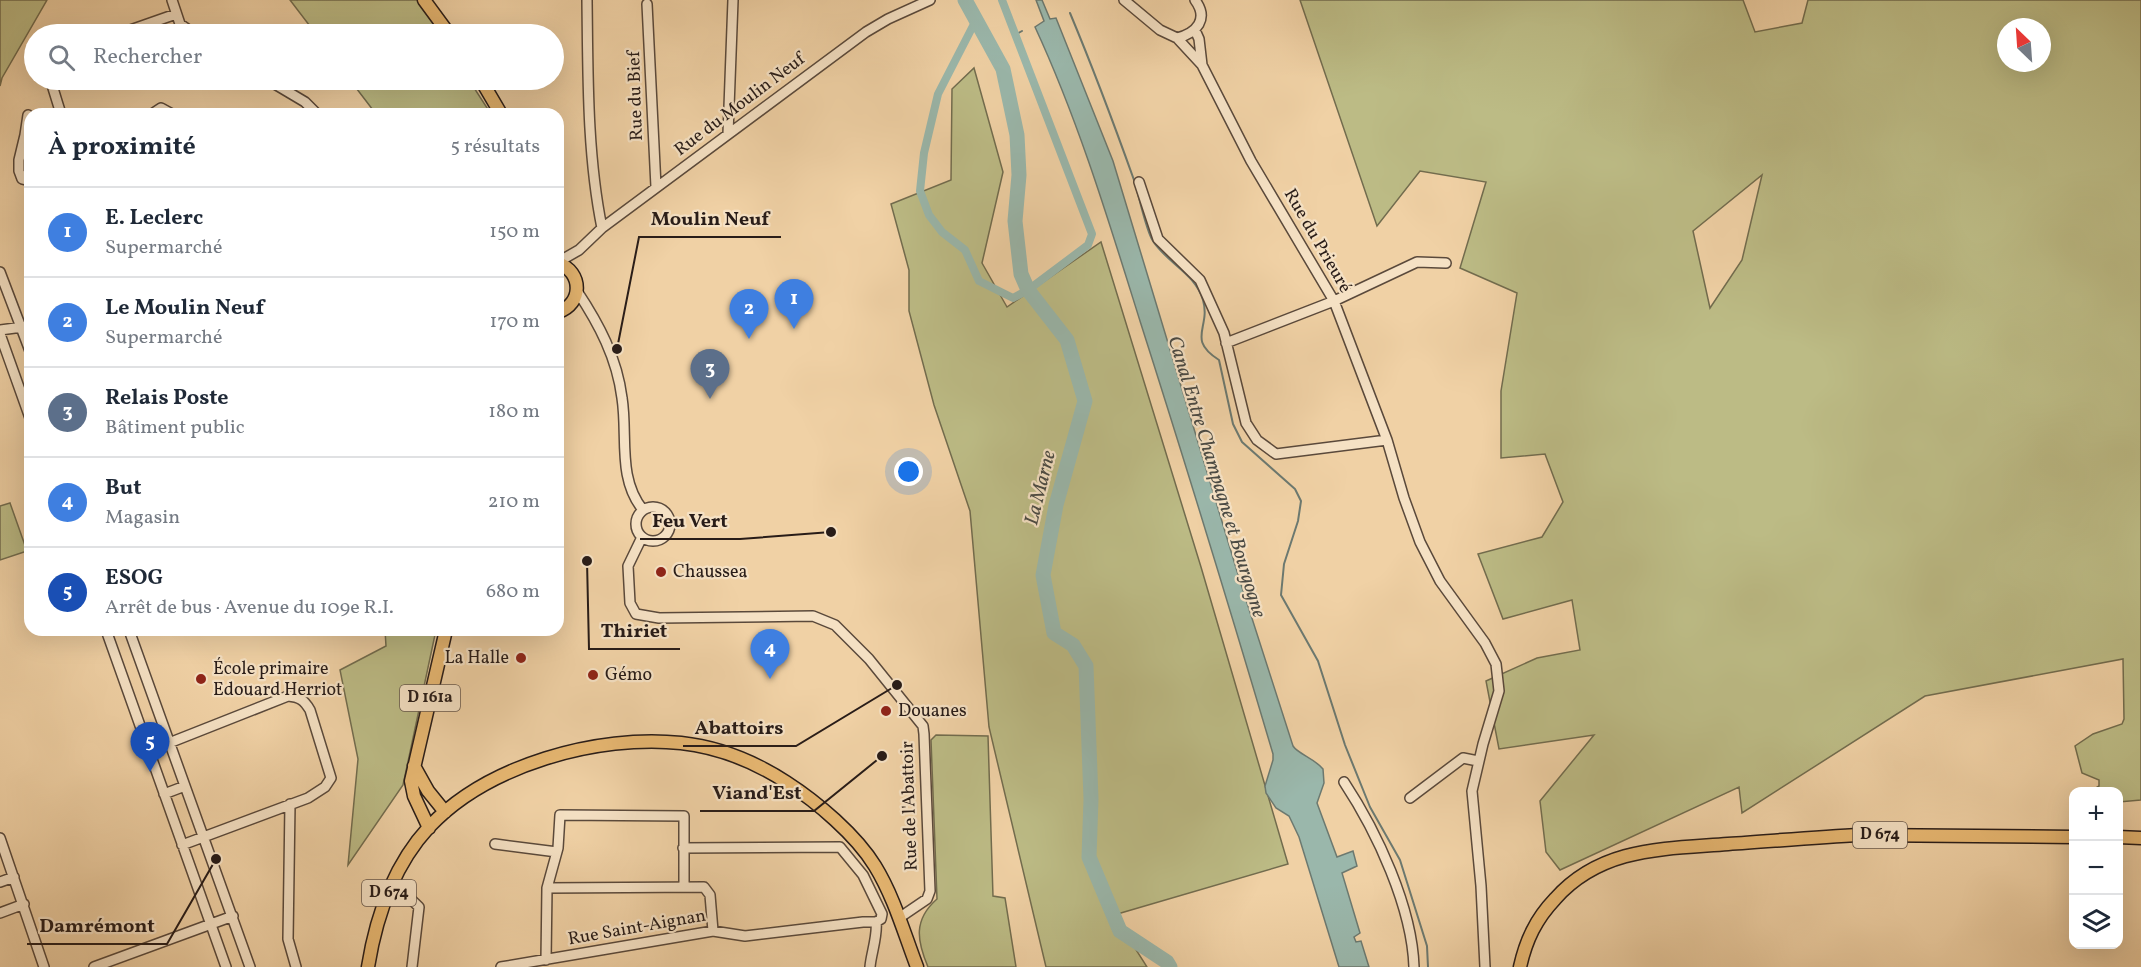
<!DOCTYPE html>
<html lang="fr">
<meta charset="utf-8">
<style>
:root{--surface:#fff;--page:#f2f2f3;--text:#1f2937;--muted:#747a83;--line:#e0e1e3;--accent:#d93025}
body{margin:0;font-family:Vollkorn,serif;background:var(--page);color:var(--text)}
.controls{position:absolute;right:18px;bottom:18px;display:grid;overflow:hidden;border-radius:12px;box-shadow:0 6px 24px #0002}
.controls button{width:54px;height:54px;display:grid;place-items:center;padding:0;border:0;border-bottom:2px solid var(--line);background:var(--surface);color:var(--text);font:30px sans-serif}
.compass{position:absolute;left:1997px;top:18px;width:54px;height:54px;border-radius:50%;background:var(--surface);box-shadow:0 6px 24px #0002;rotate:335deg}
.you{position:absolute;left:909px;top:472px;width:21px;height:21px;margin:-15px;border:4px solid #fff;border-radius:50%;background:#1a73e8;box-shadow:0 0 0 9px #1a73e833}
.badge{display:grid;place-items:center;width:39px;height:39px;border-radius:50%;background:var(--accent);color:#fff;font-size:20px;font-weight:700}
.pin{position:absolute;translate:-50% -50px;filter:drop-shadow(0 2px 3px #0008)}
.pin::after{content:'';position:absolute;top:32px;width:21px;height:18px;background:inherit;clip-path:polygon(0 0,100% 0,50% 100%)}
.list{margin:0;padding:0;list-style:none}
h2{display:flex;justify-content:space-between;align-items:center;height:78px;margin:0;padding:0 24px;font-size:26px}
h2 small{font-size:20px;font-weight:400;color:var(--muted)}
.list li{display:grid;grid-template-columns:39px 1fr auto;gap:18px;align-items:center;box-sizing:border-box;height:90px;padding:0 24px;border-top:2px solid var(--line)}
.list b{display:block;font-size:22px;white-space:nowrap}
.list p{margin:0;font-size:20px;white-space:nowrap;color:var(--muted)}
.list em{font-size:20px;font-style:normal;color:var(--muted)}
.icon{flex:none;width:33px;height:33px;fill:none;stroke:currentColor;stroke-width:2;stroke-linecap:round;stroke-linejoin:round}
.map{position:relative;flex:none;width:2141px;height:967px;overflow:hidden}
.search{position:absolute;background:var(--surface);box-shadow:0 6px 24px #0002;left:24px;top:24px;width:540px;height:66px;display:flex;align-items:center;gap:15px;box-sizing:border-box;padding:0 21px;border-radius:33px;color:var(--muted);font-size:22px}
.panel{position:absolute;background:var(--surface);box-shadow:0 6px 24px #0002;left:24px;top:108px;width:540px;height:528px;border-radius:18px}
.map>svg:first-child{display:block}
.green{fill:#bcbb85;stroke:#726c4e;stroke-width:1.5;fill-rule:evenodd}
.water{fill:#9ab7ab;stroke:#6c7970;stroke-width:1.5}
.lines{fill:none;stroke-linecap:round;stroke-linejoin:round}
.stream{stroke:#6c7970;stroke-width:2}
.canal{stroke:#9ab7ab;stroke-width:8}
.river{stroke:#9ab7ab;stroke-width:15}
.minor-casing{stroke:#5a493b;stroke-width:12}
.major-casing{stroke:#281c18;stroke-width:15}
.minor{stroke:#f5e1c4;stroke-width:9}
.major{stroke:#e8b872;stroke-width:12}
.poi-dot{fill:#8f2418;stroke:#f5e1c4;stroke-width:2}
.labels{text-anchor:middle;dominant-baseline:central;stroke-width:4.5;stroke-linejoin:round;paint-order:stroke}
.shield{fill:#f5e1c4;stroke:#66574c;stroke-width:1.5}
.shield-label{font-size:16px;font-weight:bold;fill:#281c18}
.street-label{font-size:18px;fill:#281c18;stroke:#f5e1c4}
.poi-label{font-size:18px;fill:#281c18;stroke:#f5e1c4;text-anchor:start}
.water-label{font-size:20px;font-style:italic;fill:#4a4a44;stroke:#f5e1c4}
.leader{fill:none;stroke:#281c18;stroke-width:2}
.callout-dot{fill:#281c18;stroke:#f5e1c4;stroke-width:2}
.callout-label{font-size:20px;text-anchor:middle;font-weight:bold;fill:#281c18;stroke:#f5e1c4;stroke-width:4.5;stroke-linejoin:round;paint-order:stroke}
</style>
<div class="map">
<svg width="2141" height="967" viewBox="0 0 2141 967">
<rect width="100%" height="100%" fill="#f0d1a5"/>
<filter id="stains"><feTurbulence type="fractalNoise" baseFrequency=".00333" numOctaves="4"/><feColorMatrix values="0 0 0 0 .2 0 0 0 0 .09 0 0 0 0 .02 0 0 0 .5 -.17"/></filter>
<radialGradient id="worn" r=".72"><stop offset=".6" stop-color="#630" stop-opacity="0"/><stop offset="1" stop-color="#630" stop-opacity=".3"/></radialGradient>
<path class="green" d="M0,0H47L2,78L0,86Z
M290,0H420L441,34H316Z
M1300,0H1743L1755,32L1802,23L1808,0H2141V800L2119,802L2118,792L2091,791L2099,786V780L2082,773L2075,746L2093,734L2122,724L2124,719L2123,659L1925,696L1742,813L1739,787L1560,870L1546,852L1540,801L1594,735L1499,749L1486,681L1537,658L1580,650L1572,600L1503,619L1478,554L1542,537L1563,502L1545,454L1501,458V391L1517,293L1460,268L1486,182L1420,171L1377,226ZM2006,27H2042V63H2006ZM1762,175L1742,260L1710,308L1693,231Z
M974,68L1003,172L982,263L1007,307L1101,242L1201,567L1288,864L1114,915L1147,967H1046L989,727L970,511L934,405L909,311V270L891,204L951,180L952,89Z
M350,80H469L491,114H376Z
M10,503L27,551L0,560V506Z
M385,630H436L403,785L348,865L358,759L340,670L386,646Z
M936,735L988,736L993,896L1005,898L1016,967H928C917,941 913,920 937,899L931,740Z"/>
<path class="water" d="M1036,0H1042L1050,19L1056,18L1113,161L1240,581L1293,746C1298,754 1314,758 1323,769L1324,783L1317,803L1337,857L1353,851L1357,866L1342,873L1360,933L1354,937L1356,942L1361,941L1369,967H1339L1299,837L1289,816L1276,808L1266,793L1265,786L1273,760V754C1230,609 1186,465 1140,321C1109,222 1079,122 1035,27L1044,21Z"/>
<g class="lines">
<path class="stream" d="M1070,13C1093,68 1114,124 1134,180C1139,195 1146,231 1153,241C1167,263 1195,273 1203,300C1211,328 1186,339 1219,360L1233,424L1242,442L1295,489L1301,501L1298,521L1284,564L1281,595L1318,661L1345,745L1370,807L1400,860L1427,946L1428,967
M1015,35L1022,31"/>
<path class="canal" d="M975,22L938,94L924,153L920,191L929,215L942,232L965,250L979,281L1013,298L1028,290L1088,245L1092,234L1002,0"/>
<path class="river" d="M965,0L1003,69L1017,135L1019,175L1015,221L1021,274L1028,290L1067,340L1085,401L1056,505L1043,575L1054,633L1073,645L1086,666L1091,799L1089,857L1120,931L1167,962L1170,967"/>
<defs>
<path id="minor" d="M172,0L180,24L194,34
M587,0C588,75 587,154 602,228
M1124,0L1160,30L1177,38C1197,33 1209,19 1195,0
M647,4L656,187
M1195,30L1199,39L1202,65
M119,34L176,14
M1177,38L1202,65L1251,161L1334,301L1387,440L1404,498L1420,542L1440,581L1485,643L1496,664L1499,691L1483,744L1472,791L1481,886L1485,967
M54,80L52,85L61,114
M268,80L305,102L317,114
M152,114L161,108L172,114
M28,115L25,135L30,151
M728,134L733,0
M25,135L19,160V171L22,179L30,181
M1139,182L1158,239L1200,280L1224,333L1246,423L1257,440L1276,454L1387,440
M558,262L579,250L602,228L866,32L888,19L930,0
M0,272L30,351
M577,291C599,324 617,358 622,398C628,436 617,478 643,510
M0,330L30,326
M0,334L30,418
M1226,343L1334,301L1417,262L1446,263
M636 524a17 17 0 1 1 34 0a17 17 0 1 1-34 0Z
M642,537L628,566L630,603L636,614L659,618L813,616L835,625L869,659L923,726L924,734L930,891L927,899L899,918
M106,630L226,967
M129,630L250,967
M169,743L288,696C300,697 304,700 310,710L331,778L325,787L308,798L182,845
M1344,782C1377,832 1412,907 1414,967
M164,794L185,786
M1410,798L1463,758L1478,761
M290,804L288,939L296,967
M0,838L44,967
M495,844L557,852
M683,848L840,847L863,875L882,914L881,919L876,922
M0,882L14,877
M393,882L419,907L412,967
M547,888L704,887L710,895L713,931
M0,913L24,904
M546,960L547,888L558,848L560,815L684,816V887
M94,967L233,916
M501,967L713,931L745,936L863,922H876C878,935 871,954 870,967"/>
<path id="major" d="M424,0L449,34
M481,80L501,114
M558,263C583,272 583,304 558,312
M414,766L428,791L445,812
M429,828L414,796L411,781L446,630
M2118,837L2141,838
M368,967C376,917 394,865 429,827C487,765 598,734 681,743C718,747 755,762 786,782C817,802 856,835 875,866C894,897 904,933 917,967
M1520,967C1526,940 1536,919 1555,899C1601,847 1664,849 1728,844C1773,841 1817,837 1861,835L2074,837"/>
</defs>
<use href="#minor" class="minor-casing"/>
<use href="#major" class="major-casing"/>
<use href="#minor" class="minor"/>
<use href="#major" class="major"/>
</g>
<g class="poi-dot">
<circle cx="661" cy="572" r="6"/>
<circle cx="521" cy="658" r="6"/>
<circle cx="593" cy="675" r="6"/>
<circle cx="201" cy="679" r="6"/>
<circle cx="886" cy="711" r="6"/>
</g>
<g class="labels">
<g class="shield">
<rect x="400" y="685" width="60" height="26" rx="4.5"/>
<rect x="1853" y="822" width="54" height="26" rx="4.5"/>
<rect x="362" y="880" width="54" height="26" rx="4.5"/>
</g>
<g class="shield-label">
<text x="430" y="698">D 161a</text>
<text x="1880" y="835">D 674</text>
<text x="389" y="893">D 674</text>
</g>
<g class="street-label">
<text transform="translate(636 96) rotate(-92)">Rue du Bief</text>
<text transform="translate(740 105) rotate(-37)">Rue du Moulin Neuf</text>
<text transform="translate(1317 241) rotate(60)">Rue du Prieuré</text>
<text transform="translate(910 806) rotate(-92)">Rue de l'Abattoir</text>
<text transform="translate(637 928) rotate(-10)">Rue Saint-Aignan</text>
</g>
<g class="poi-label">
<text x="673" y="572">Chaussea</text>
<text x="509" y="658" text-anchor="end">La Halle</text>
<text x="213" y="669">École primaire<tspan x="213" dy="21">Edouard Herriot</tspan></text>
<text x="605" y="675">Gémo</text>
<text x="898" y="711">Douanes</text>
</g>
<g class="water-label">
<text transform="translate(1216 477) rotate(73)">Canal Entre Champagne et Bourgogne</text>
<text transform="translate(1041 488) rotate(-76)">La Marne</text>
</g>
</g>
<path class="leader" d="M617 349L639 237H781M831 532L740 539H640M587 561L589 649H680M897 685L796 746H683M882 756L814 811H700M216 859L167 944H27"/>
<g class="callout-dot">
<circle cx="617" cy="349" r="6"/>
<circle cx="831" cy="532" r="6"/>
<circle cx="587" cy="561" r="6"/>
<circle cx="897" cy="685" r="6"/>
<circle cx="882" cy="756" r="6"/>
<circle cx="216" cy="859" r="6"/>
</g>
<g class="callout-label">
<text x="710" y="225">Moulin Neuf</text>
<text x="690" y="527">Feu Vert</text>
<text x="634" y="637">Thiriet</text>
<text x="739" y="734">Abattoirs</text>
<text x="757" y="799">Viand'Est</text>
<text x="97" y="932">Damrémont</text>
</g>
<rect width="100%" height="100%" filter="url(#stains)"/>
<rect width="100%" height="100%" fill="url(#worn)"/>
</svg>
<div class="controls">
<button>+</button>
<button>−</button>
<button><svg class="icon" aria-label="layers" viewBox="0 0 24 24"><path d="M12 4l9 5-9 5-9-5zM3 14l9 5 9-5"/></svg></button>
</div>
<svg class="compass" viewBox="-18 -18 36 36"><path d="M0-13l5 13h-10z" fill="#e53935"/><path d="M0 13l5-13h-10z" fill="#747a83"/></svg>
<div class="you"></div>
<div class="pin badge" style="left:794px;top:329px;background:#3f7fe0">1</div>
<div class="pin badge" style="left:749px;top:339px;background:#3f7fe0">2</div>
<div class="pin badge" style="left:710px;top:399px;background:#5c6f8a">3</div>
<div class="pin badge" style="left:770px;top:679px;background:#3f7fe0">4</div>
<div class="pin badge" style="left:150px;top:772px;background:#1a4fb4">5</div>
<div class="search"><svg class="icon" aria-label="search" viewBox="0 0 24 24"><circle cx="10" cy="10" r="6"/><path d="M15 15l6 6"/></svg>Rechercher</div>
<section class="panel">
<h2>À proximité<small>5 résultats</small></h2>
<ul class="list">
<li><span class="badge" style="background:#3f7fe0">1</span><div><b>E. Leclerc</b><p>Supermarché</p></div><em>150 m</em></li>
<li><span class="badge" style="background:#3f7fe0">2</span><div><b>Le Moulin Neuf</b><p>Supermarché</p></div><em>170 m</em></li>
<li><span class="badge" style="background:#5c6f8a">3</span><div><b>Relais Poste</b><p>Bâtiment public</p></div><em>180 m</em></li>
<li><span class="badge" style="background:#3f7fe0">4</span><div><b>But</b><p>Magasin</p></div><em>210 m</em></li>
<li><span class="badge" style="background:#1a4fb4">5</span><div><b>ESOG</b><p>Arrêt de bus · Avenue du 109e R.I.</p></div><em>680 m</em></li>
</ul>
</section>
</div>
